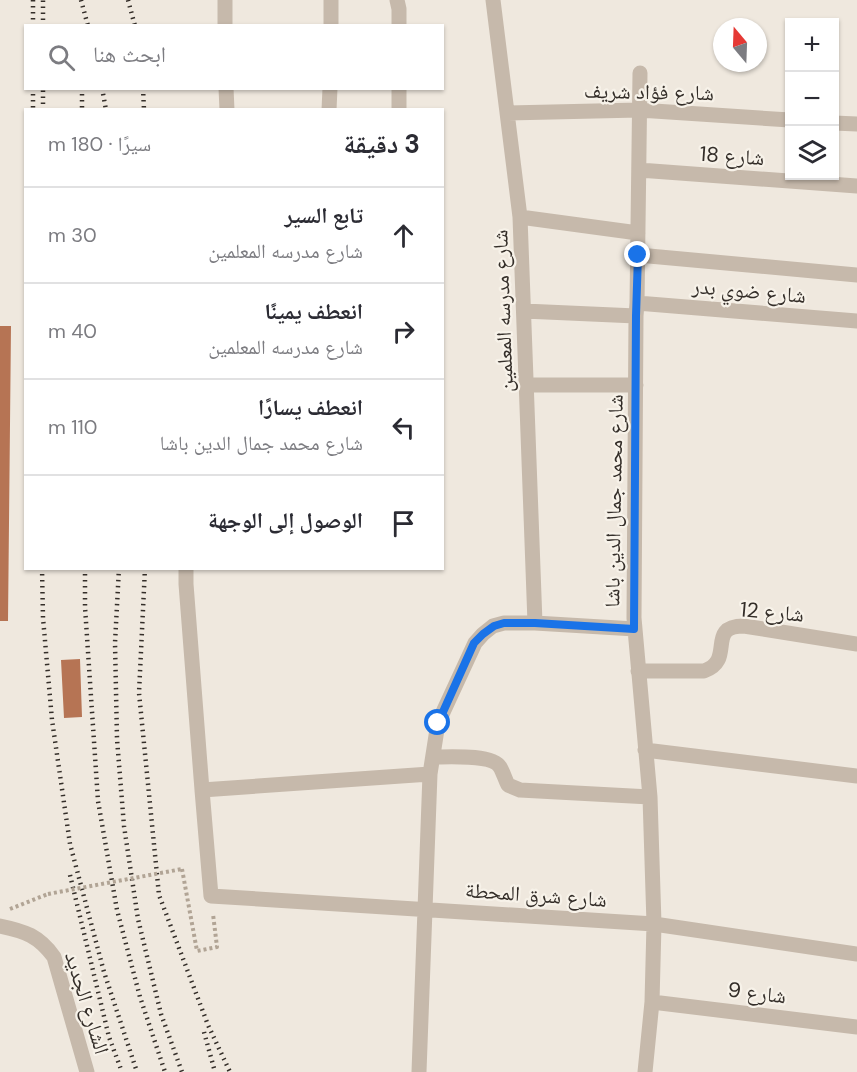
<!DOCTYPE html>
<html lang="ar">
<meta charset="utf-8">
<style>
:root{--surface:#fff;--page:#f2f2f3;--text:#2b2b33;--muted:#7c7c81;--line:#e1e1e2}
body{margin:0;font-family:"DM Sans","Noto Naskh Arabic",sans-serif;background:var(--page);color:var(--text);direction:rtl}
.controls{position:absolute;right:18px;top:18px;display:grid;overflow:hidden;border-radius:0px;box-shadow:0 2px 4px #0004}
.controls button{width:54px;height:54px;display:grid;place-items:center;padding:0;border:0;border-bottom:2px solid var(--line);background:var(--surface);color:var(--text);font:30px sans-serif}
.compass{position:absolute;left:713px;top:18px;width:54px;height:54px;border-radius:50%;background:var(--surface);box-shadow:0 2px 4px #0004;rotate:341deg}
.stop{position:absolute;width:18px;height:18px;margin:-14px;border:4px solid #1a73e8;border-radius:50%;background:#fff}
.stop.end{background:#1a73e8;border-color:#fff;box-shadow:0 2px 6px #0008}
.list{margin:0;padding:0;list-style:none}
h2{display:flex;justify-content:space-between;align-items:center;height:78px;margin:0;padding:0 24px;font-size:26px}
h2 small{font-size:20px;font-weight:400;color:var(--muted)}
.list li{display:grid;grid-template-columns:39px 1fr auto;gap:18px;align-items:center;box-sizing:border-box;height:96px;padding:0 24px;border-top:2px solid var(--line)}
.list b{display:block;font-size:22px;white-space:nowrap}
.list p{margin:0;font-size:20px;white-space:nowrap;color:var(--muted)}
.list em{font-size:20px;font-style:normal;color:var(--muted)}
.icon{flex:none;width:33px;height:33px;fill:none;stroke:currentColor;stroke-width:2;stroke-linecap:round;stroke-linejoin:round}
.map{position:relative;flex:none;width:857px;height:1072px;overflow:hidden;direction:ltr}
.search{position:absolute;background:var(--surface);box-shadow:0 2px 4px #0004;left:24px;top:24px;width:420px;height:66px;display:flex;align-items:center;gap:15px;box-sizing:border-box;padding:0 21px;border-radius:0px;color:var(--muted);font-size:22px}
.panel{position:absolute;background:var(--surface);box-shadow:0 2px 4px #0004;left:24px;top:108px;width:420px;height:462px;border-radius:0px;direction:rtl}
.map>svg:first-child{display:block}
.building{fill:#b67454}
.lines{fill:none;stroke-linecap:round;stroke-linejoin:round}
.path{stroke:#b1a495;stroke-width:4;stroke-dasharray:3 3;stroke-linecap:butt}
.minor{stroke:#c6b9ab;stroke-width:15}
.rail{stroke:#342e29;stroke-width:4.5;stroke-dasharray:1.5 4.5;stroke-linecap:butt}
.path-bridge{stroke:#b1a495;stroke-width:4;stroke-dasharray:3 3;stroke-linecap:butt}
.route{stroke:#1a73e8;stroke-width:8}
.labels{text-anchor:middle;dominant-baseline:central;stroke-width:4.5;stroke-linejoin:round;paint-order:stroke}
.street-label{font-size:21px;fill:#342e29;stroke:#f7f2e9}
</style>
<div class="map">
<svg width="857" height="1072" viewBox="0 0 857 1072">
<rect width="100%" height="100%" fill="#efe8de"/>
<path class="building" d="M0,326H11L8,621H0Z
M80,659L82,717L64,718L61,660Z"/>
<g class="lines">
<path class="path" d="M182,869L197,951L217,947L213,914
M10,909L48,894"/>
<path class="minor" d="M397,0L399,9V26
M493,0L520,217L535,623
M225,26V0
M331,26V0
M640,73L637,303L636,316L634,618L650,797L654,924L652,1002L645,1072
M226,88L227,110
M329,110L330,88
M399,110V88
M507,113L639,110L790,120
M834,123L857,124
M639,170L857,186
M520,217L638,233
M638,255L857,275
M637,303L857,321
M524,311L636,316
M527,385H636
M186,568V584L202,790L430,774
M638,671H704C736,660 705,626 744,626L857,644
M645,750L857,776
M433,757C448,757 492,754 500,767C503,772 505,779 508,785L520,790L650,797
M202,790L211,896L654,924L857,954
M0,926C25,931 39,936 54,957L87,1072
M652,1002L857,1027
M419,1072L430,774L438,723L475,643L483,634L493,626L504,623H535L635,629"/>
<path class="rail" d="M33,0V26
M81,0L88,26
M128,0L135,26
M43,26V0
M33,88V110
M82,88V110
M102,88L106,110
M143,88L144,110
M43,110V88
M42,568L43,618L52,720L70,844L104,972L137,1072
M85,568V607L98,801L117,910L140,997L165,1072
M119,568L115,643L117,739L124,826L138,919L161,1014L182,1072
M145,568L139,693L159,895L208,1025L230,1072
M70,875L109,1037L122,1072
M204,1032L215,1072"/>
<path class="path-bridge" d="M48,894L182,869"/>
</g>
<g class="lines">
<path class="route" d="M438,723L474,643L483,634L494,626L504,623H535L634,629L636,316L638,255"/>
</g>
<g class="labels">
<g class="street-label">
<text transform="translate(649 92) rotate(1)">شارع فؤاد شريف</text>
<text transform="translate(732 156) rotate(4)">شارع 18</text>
<text transform="translate(749 291) rotate(5)">شارع ضوي بدر</text>
<text transform="translate(503 311) rotate(-92)">شارع مدرسه المعلمين</text>
<text transform="translate(614 501) rotate(-89)">شارع محمد جمال الدين باشا</text>
<text transform="translate(772 612) rotate(5)">شارع 12</text>
<text transform="translate(536 895) rotate(4)">شارع شرق المحطة</text>
<text transform="translate(757 993) rotate(7)">شارع 9</text>
<text transform="translate(87 1003) rotate(73)">الشارع الجديد</text>
</g>
</g>
</svg>
<div class="controls">
<button>+</button>
<button>−</button>
<button><svg class="icon" aria-label="layers" viewBox="0 0 24 24"><path d="M12 4l9 5-9 5-9-5zM3 14l9 5 9-5"/></svg></button>
</div>
<svg class="compass" viewBox="-18 -18 36 36"><path d="M0-13l5 13h-10z" fill="#e53935"/><path d="M0 13l5-13h-10z" fill="#7c7c81"/></svg>
<div class="stop" style="left:438px;top:723px"></div>
<div class="stop end" style="left:638px;top:255px"></div>
<div class="search"><svg class="icon" aria-label="search" viewBox="0 0 24 24"><circle cx="10" cy="10" r="6"/><path d="M15 15l6 6"/></svg>ابحث هنا</div>
<section class="panel">
<h2>3 دقيقة<small>سيرًا · 180 m</small></h2>
<ul class="list">
<li><svg class="icon" aria-label="ahead" viewBox="0 0 24 24"><path d="M12 20V5M6 11l6-6 6 6"/></svg><div><b>تابع السير</b><p>شارع مدرسه المعلمين</p></div><em>30 m</em></li>
<li><svg class="icon" aria-label="right" viewBox="0 0 24 24"><path d="M7 20v-9h11M14 6l5 5-5 5"/></svg><div><b>انعطف يمينًا</b><p>شارع مدرسه المعلمين</p></div><em>40 m</em></li>
<li><svg class="icon" aria-label="left" viewBox="0 0 24 24"><path d="M17 20v-9H6M10 6l-5 5 5 5"/></svg><div><b>انعطف يسارًا</b><p>شارع محمد جمال الدين باشا</p></div><em>110 m</em></li>
<li><svg class="icon" aria-label="arrive" viewBox="0 0 24 24"><path d="M6 21V4h12l-3 4 3 4H6"/></svg><div><b>الوصول إلى الوجهة</b></div></li>
</ul>
</section>
</div>
